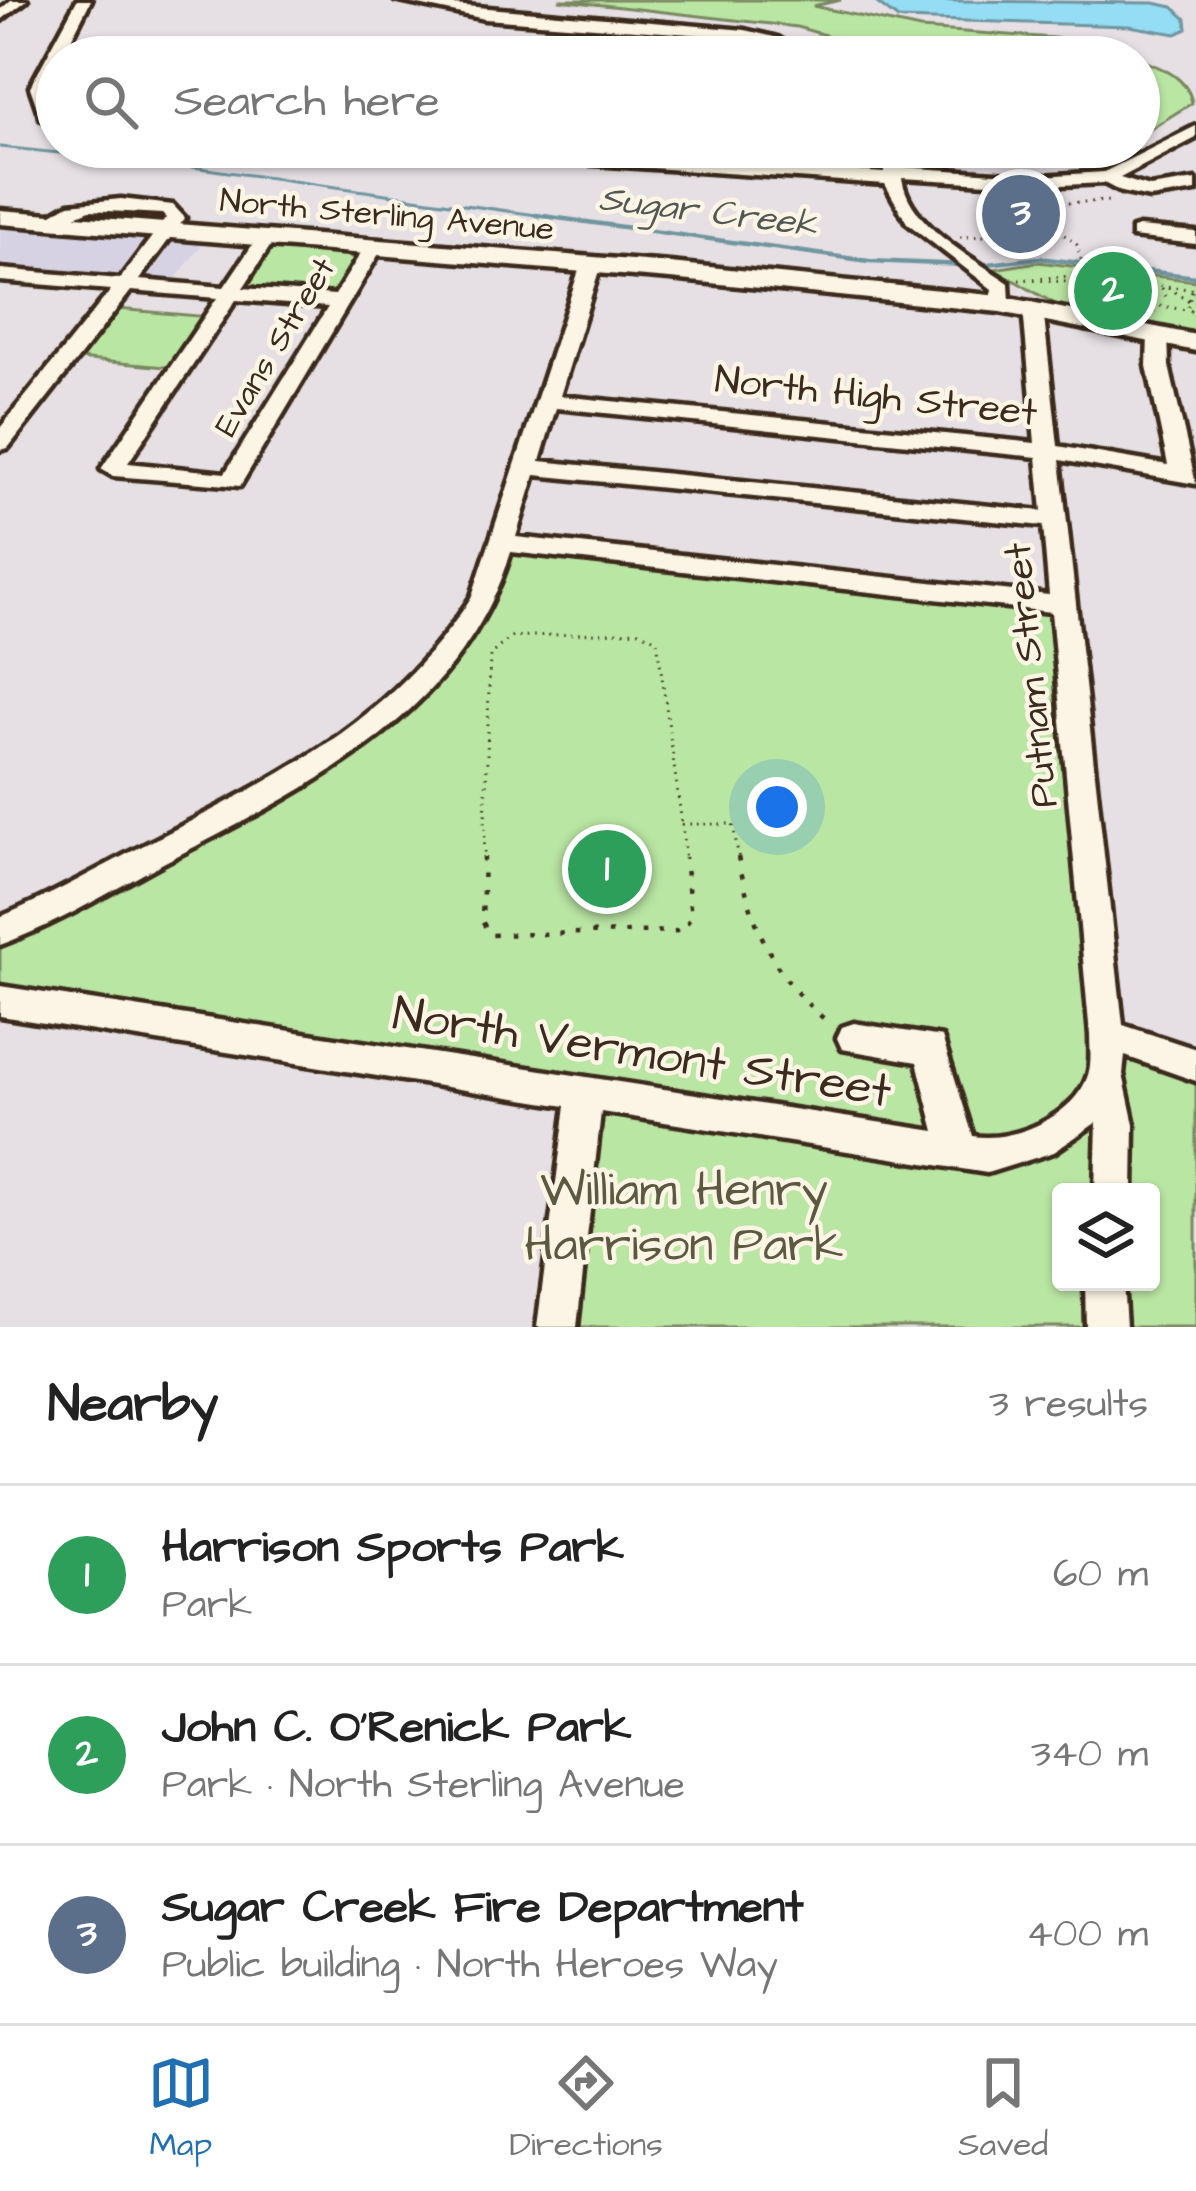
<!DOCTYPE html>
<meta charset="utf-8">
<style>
:root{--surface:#fff;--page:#f6f6f6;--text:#222;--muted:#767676;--line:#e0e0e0;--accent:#1f6fb2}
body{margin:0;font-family:"Architects Daughter",sans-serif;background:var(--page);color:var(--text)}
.controls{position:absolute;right:36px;bottom:36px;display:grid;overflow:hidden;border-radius:12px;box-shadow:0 3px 9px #0004}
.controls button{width:108px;height:108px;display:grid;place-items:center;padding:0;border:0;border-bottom:3px solid var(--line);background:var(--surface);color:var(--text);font:60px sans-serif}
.you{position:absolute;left:777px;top:807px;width:42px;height:42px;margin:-30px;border:9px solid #fff;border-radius:50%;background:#1a73e8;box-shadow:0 0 0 18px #1a73e833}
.badge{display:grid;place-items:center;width:78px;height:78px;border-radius:50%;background:var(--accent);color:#fff;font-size:39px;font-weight:700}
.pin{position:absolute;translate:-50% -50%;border:6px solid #fff;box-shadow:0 3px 12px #0006}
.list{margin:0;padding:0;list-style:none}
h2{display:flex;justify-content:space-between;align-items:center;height:156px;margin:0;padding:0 48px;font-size:51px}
h2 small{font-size:39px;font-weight:400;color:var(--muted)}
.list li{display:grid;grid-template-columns:78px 1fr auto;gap:36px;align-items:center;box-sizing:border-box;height:180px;padding:0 48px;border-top:3px solid var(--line)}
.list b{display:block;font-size:45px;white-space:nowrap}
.list p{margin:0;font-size:39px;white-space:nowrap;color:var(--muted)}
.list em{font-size:39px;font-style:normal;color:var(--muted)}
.icon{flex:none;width:66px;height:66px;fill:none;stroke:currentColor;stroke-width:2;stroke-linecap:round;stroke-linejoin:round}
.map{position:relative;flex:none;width:1196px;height:1327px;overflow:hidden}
.search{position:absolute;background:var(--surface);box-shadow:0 3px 9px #0004;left:36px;right:36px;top:36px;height:132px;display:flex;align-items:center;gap:30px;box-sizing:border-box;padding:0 42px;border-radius:66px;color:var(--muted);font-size:45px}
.sheet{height:696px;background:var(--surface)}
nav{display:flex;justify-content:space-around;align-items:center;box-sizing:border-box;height:168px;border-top:3px solid var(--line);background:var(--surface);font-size:33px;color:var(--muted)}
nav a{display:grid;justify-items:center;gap:6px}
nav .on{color:var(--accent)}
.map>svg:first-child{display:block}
.built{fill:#d6d2e3}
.green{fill:#bae6a4;stroke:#7a8861;stroke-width:3;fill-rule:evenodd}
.water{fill:#94ddf5;stroke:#70959f;stroke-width:3}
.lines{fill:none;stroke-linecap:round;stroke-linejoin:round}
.stream-far1{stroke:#70959f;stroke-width:3}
.stream{stroke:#70959f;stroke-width:4.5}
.building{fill:#b2b0e1;stroke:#3b2a1e;stroke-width:3}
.minor-casing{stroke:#3b2a1e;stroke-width:9}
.major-casing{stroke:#3b2a1e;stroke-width:9}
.path-far1{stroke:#3b2a1e;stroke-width:3;stroke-dasharray:1.5 6;stroke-linecap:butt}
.path{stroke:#3b2a1e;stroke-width:4.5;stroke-dasharray:4.5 12;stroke-linecap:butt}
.minor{fill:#fcf5e5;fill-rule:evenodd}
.major{fill:#fcf5e5;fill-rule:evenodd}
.labels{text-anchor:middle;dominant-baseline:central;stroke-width:9;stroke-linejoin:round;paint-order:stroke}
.far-street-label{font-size:33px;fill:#3b2a1e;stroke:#fcf5e5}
.far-water-label{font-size:36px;font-style:italic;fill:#515754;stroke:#fcf5e5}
.street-label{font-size:39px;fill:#3b2a1e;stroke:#fcf5e5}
.near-street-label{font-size:48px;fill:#3b2a1e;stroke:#fcf5e5}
.near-park-label{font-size:48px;fill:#5b5940;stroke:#fcf5e5}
</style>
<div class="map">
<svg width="1196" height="1327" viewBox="0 0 1196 1327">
<rect width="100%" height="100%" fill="#e6e0e4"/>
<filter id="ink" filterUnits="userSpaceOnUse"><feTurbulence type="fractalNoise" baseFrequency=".00833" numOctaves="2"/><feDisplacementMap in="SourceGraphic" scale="24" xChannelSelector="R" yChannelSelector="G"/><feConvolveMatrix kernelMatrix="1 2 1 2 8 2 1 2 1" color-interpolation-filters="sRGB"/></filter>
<g filter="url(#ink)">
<path class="built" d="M0,225L146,237L149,240L116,280L0,272Z
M205,241L170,286L136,283L168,242Z"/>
<path class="green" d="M559,0H841L813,6L920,29L1084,40L1134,57H832L825,35L797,27Z
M1139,59C1162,68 1188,77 1192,103L1139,136Z
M268,246L346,253L354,259L329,301L236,293Z
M1038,262L1196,281V332L1057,305L994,269Z
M117,309L210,317L176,368L77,359Z
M502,543L1064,605L1107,1034L1196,1066V1327H557L585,1093L0,1001V931L235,812L429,680ZM1061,1192H1151V1282H1061Z"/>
<path class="water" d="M873,0L1154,3L1173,7L1186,19L1187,29L1176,34L1129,26L898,19Z"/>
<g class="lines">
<path class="stream-far1" d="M0,147L178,165L558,218"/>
<path class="stream" d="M536,215L869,261L965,265
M979,265L1039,258L1196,277"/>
</g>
<path class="building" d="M995,205L1042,207L1047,223L999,221Z"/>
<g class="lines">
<defs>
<path id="minor" d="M11,0H27L0,21V10Z
M77,0H91L62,57H57L46,87L57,127L41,119L30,87Z
M395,0L745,30L778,38L807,57C784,57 767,44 745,38L485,19Z
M1196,126V138L1120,178L1150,187L1196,180V191L1150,198L1121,192L1104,183L1041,186L902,178C909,226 972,257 1009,283L1010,304L1000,310L990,304L992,289L907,223L885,184L418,152L409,147H494L884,173L882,147H900L901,167L1041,176L1104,172Z
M121,199L173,205L185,218L139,280L224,287L259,235L266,233L275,239L243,288L335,295L367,243L383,247L240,486L113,476L101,469L217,298L131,291L8,448L0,450V428L111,290L0,281V269L120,279L166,218L162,214L90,210L49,227L40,221L69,204ZM236,300L328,307L225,473L128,463Z
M1139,227L1196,232V244L1132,237V229Z
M591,258L601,264L560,396L1035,443L1023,308L1033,302L1043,308L1058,446L1168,465L1147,366L1148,334L1158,328L1168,334L1169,366L1196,484L1060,460L1123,1025L1196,1049V1081L1125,1056L1123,1074L1134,1125L1133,1192H1095L1097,1122L1054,1152L987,1173L601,1112L577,1327H537L566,1106L0,1016V986L935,1131L917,1062L842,1049L837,1038L842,1027L854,1023L942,1037L973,1136C1013,1143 1075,1116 1088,1075C1092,1062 1090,1048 1090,1035L1051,612L511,552C461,716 307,789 165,862C111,891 58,924 0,945V917C51,896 99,868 148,843C276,778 394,721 472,596L581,264ZM556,408L1037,457L1042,511L540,461ZM535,475L1043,526L1049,595L516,537Z
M1085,1282H1123L1126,1327H1086Z"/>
<path id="major" d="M0,210L670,263L1000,296L1196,335V351L1000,312L670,279L0,224Z"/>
</defs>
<use href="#minor" class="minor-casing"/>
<use href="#major" class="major-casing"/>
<path class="path-far1" d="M1060,195L1062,203L1110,201
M960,237L1062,233L1077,245L1085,274
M1019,280L1085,275L1196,290
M1034,280L1138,286
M1162,288L1167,300
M1168,288L1189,301
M1192,291L1187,310L1196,312
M1154,313L1153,305L1187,310
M682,824H733L739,860
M682,824L685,860
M484,860L490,655L511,637L639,631L657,640L682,824"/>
<path class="path" d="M484,857L482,921L490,935L680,931L691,918L685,857
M738,857C752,926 774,981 832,1025"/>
<use href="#minor" class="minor"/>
<use href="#major" class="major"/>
</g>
</g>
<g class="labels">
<g class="far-street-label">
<text transform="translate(387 215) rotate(5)">North Sterling Avenue</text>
<text transform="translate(275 347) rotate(-59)">Evans Street</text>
</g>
<g class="far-water-label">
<text transform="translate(708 212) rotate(7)">Sugar Creek</text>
</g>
<g class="street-label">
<text transform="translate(876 397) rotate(6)">North High Street</text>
<text transform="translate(1032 675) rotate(-96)">Putnam Street</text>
</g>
<g class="near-street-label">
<text transform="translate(642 1053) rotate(9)">North Vermont Street</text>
</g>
<g class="near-park-label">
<text x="684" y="1191">William Henry<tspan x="684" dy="55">Harrison Park</tspan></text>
</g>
</g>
</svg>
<div class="controls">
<button><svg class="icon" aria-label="layers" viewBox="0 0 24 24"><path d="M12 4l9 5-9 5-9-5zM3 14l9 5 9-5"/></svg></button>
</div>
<div class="you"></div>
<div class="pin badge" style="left:607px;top:869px;background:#2e9e5b">1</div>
<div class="pin badge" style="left:1113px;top:291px;background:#2e9e5b">2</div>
<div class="pin badge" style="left:1021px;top:214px;background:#5c6f8a">3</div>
<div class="search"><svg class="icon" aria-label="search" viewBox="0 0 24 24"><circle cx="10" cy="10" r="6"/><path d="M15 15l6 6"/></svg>Search here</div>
</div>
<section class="sheet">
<h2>Nearby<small>3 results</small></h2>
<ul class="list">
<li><span class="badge" style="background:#2e9e5b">1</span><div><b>Harrison Sports Park</b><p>Park</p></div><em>60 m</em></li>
<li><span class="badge" style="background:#2e9e5b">2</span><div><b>John C. O'Renick Park</b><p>Park · North Sterling Avenue</p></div><em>340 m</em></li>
<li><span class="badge" style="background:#5c6f8a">3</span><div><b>Sugar Creek Fire Department</b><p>Public building · North Heroes Way</p></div><em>400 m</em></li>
</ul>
</section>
<nav>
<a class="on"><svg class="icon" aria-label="map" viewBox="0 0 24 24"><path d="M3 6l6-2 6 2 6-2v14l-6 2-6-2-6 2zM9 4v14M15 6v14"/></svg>Map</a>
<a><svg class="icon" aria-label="directions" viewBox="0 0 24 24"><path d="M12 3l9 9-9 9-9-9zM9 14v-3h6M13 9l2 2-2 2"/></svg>Directions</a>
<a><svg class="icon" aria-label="saved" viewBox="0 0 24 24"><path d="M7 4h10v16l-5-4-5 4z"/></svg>Saved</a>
</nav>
